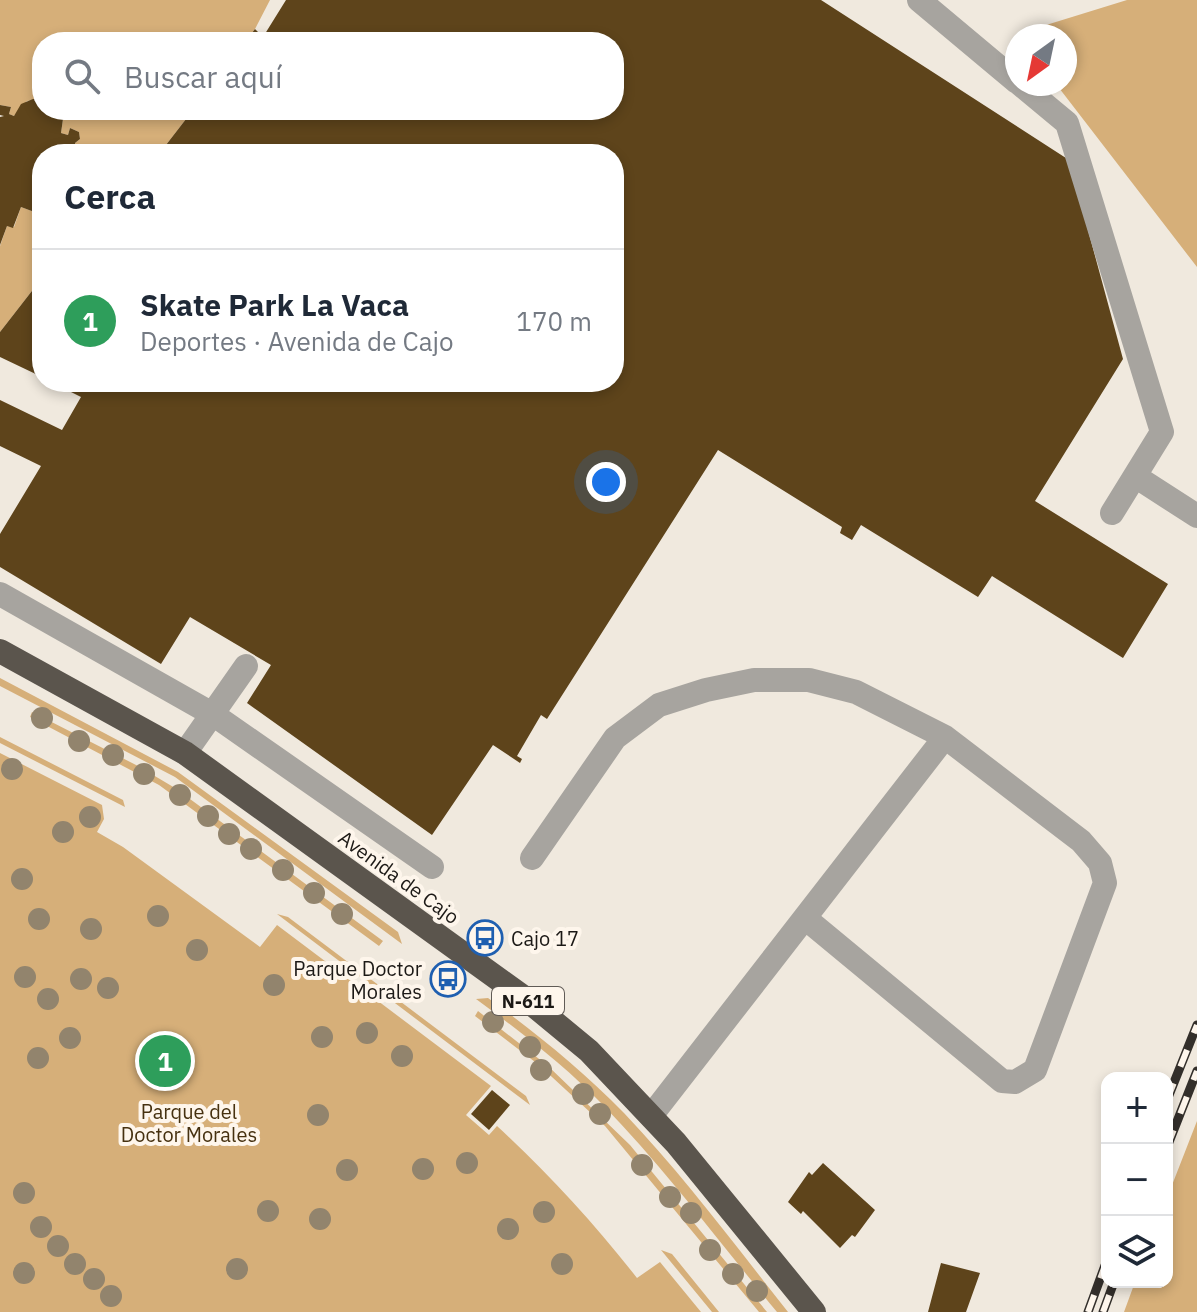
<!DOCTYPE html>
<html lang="es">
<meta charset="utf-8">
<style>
:root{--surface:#fff;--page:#f6f6f7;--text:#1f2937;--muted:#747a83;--line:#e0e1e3;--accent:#7c3aed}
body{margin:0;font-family:"IBM Plex Sans",sans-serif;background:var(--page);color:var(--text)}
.controls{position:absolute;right:24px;bottom:24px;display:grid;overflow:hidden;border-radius:16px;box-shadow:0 4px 12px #0003}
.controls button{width:72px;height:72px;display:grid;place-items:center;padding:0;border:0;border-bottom:2px solid var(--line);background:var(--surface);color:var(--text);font:40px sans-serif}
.compass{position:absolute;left:1005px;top:24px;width:72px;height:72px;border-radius:50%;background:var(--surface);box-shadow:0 4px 12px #0003;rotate:213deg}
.you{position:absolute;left:606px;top:482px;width:28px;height:28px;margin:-20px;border:6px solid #fff;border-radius:50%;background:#1a73e8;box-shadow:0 0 0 12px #1a73e833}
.badge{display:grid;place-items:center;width:52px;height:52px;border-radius:50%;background:var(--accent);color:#fff;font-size:26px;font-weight:700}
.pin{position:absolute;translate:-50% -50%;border:4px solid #fff;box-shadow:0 2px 8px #0006}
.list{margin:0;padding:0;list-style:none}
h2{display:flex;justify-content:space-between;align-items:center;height:104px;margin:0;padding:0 32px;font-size:34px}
h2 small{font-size:26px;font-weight:400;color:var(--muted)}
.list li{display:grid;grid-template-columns:52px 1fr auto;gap:24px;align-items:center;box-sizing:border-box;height:144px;padding:0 32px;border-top:2px solid var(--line)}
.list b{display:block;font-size:30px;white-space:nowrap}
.list p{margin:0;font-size:26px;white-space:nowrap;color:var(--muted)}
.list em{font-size:26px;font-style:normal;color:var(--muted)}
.icon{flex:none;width:44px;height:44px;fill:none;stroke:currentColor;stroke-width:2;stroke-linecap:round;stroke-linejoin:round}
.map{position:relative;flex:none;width:1197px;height:1312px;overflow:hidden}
.search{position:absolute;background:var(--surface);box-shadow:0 4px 12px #0003;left:32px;top:32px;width:592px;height:88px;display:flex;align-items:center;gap:20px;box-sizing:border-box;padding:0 28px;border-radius:32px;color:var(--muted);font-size:30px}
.panel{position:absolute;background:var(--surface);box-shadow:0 4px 12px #0003;left:32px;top:144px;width:592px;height:248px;border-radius:32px}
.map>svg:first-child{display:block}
.green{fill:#d6af79}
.building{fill:#5e441b}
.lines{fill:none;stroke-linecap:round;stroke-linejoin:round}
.minor{stroke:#a7a49f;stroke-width:24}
.highway{stroke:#5b554d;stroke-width:24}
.rail-casing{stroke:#332f2b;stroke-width:9}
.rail{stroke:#fef6ec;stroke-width:6;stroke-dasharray:18;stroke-linecap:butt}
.tree{fill:#92846d}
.labels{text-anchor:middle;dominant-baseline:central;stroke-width:8;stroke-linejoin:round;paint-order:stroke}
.shield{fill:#fef6ec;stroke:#605b56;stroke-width:2}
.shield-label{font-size:18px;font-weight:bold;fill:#1c1916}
.street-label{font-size:20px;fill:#1c1916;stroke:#fef6ec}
.poi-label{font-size:20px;fill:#1c1916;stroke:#fef6ec;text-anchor:start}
.park-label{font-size:20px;fill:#463110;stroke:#fef6ec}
</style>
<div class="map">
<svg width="1197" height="1312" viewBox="0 0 1197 1312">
<rect width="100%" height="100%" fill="#f0e9de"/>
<path class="green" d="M0,0H270L255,29L245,42H42V99L27,101L14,116L9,114L11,107L0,105Z
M1127,0H1197V267L1056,84H1065V36L1017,34Z
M59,110H193L159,154H85L81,147H75V143L80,139L79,132L70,128L68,135L61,133L63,119Z
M42,200V278L0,332V246L7,226L14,227L21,207L37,213Z
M0,678L178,772L398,932L402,944L175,777L0,686Z
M32,712L138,766L175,788L383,941L379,946L159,785L30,717Z
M0,737L123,800L125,807L0,743Z
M0,753L102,805L104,819L97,832L123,847L260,947L277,925L491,1086L466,1115L489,1135L497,1126C548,1173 594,1223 637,1278L660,1262L701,1312H0Z
M277,914L288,917L526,1096L530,1105Z
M488,998C536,1033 582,1070 624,1113C683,1175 735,1245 788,1312H777C720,1243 666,1170 603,1105C565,1066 521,1032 476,999Z
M478,1011L548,1066L630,1145L767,1312H759L605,1126L539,1065L475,1016Z
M1197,1121V1312H1124L1135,1282H1167V1198Z
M661,1250L672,1254L719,1312H712Z"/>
<path class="building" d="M286,0H821L1069,160L1123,359L1035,501L1168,584L1123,658L992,576L978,597L861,525L852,540L840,533L842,527L718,450L547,719L541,715L517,756L522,759L520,763L493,745L432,835L247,703L271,665L190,617L161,664L0,567V534L41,466L0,446V400L62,430L81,397L51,382H614V154H159L193,110H614V42H245L255,29L263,37Z
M33,99H42V110H59L63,119L61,133L68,135L70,128L79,132L80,139L75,143V147H81L85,154H42V200L37,213L21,207L13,228L7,226L0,245V117L4,116L0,115V105L11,107L9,114L14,116L21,104Z
M42,278V377L0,357V332Z
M492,1090L510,1105L489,1130L471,1114Z
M823,1163L875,1210L855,1237L852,1235L840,1248L803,1211L801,1214L788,1202L809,1172L812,1175Z
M941,1263L980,1273L966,1312H928Z"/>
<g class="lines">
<path class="minor" d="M919,0L1017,82
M1020,84L1067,123L1162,432L1112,513
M1135,476L1197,516
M0,594L214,715L432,867
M185,753L246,666
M532,858L615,738L659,705L706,690L754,680H809L856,692L945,737L1081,841L1100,863L1105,883L1035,1070L1015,1082L1002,1081L805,918
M651,1116L945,737"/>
<path class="highway" d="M0,651L185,753L526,999L589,1051L676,1143L814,1312"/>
<defs>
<path id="rail" d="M1167,1100L1197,1025
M1167,1147L1197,1071
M1088,1312L1107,1260
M1103,1312L1114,1282"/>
</defs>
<use href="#rail" class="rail-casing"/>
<use href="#rail" class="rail"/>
</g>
<g class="tree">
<circle cx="42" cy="718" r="11"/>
<circle cx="79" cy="741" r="11"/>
<circle cx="113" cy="755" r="11"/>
<circle cx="12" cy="769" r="11"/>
<circle cx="144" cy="774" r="11"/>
<circle cx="180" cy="795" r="11"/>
<circle cx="208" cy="816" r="11"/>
<circle cx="90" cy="817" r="11"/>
<circle cx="63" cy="832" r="11"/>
<circle cx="229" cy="834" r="11"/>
<circle cx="251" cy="849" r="11"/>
<circle cx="283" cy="870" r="11"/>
<circle cx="22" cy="879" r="11"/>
<circle cx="314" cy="893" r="11"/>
<circle cx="342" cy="914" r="11"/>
<circle cx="158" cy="916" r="11"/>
<circle cx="39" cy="919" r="11"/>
<circle cx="91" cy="929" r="11"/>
<circle cx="197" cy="950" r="11"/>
<circle cx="25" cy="977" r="11"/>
<circle cx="81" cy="979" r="11"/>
<circle cx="274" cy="985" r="11"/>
<circle cx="108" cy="988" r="11"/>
<circle cx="48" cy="999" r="11"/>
<circle cx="493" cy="1022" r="11"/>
<circle cx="367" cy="1033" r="11"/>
<circle cx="322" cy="1037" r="11"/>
<circle cx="70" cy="1038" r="11"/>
<circle cx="530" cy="1047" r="11"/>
<circle cx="402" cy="1056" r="11"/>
<circle cx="38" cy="1058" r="11"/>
<circle cx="541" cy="1070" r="11"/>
<circle cx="583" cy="1094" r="11"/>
<circle cx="600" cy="1114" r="11"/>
<circle cx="318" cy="1115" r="11"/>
<circle cx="467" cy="1163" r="11"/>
<circle cx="642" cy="1165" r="11"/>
<circle cx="423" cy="1169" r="11"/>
<circle cx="347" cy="1170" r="11"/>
<circle cx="24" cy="1193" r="11"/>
<circle cx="670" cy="1197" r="11"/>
<circle cx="268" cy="1211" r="11"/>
<circle cx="544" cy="1212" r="11"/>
<circle cx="691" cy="1213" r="11"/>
<circle cx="320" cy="1219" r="11"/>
<circle cx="41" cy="1227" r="11"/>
<circle cx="508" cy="1229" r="11"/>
<circle cx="58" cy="1246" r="11"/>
<circle cx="710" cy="1250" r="11"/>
<circle cx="75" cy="1264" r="11"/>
<circle cx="562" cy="1264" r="11"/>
<circle cx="237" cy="1269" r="11"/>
<circle cx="24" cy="1273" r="11"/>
<circle cx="733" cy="1274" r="11"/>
<circle cx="94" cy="1279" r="11"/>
<circle cx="757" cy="1291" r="11"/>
<circle cx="111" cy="1296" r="11"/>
</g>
<defs>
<symbol id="bus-ring" viewBox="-11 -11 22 22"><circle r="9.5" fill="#fef6ec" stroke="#1f5fb0" stroke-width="1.5"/><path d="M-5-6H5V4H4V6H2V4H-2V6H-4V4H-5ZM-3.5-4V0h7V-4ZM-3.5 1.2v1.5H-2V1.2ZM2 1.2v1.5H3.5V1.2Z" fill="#1f5fb0"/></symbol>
</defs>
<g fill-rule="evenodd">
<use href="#bus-ring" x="465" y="918" width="40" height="40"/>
<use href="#bus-ring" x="428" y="959" width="40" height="40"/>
</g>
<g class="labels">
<rect class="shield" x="492" y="987" width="72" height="28" rx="6"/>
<g class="shield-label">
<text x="528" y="1001">N-611</text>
</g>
<g class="street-label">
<text transform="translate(399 877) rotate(36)">Avenida de Cajo</text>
</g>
<g class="poi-label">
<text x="511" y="938">Cajo 17</text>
<text x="422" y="968" text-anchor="end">Parque Doctor<tspan x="422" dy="23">Morales</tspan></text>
</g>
<g class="park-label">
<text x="189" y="1111">Parque del<tspan x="189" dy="23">Doctor Morales</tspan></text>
</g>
</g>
</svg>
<div class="controls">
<button>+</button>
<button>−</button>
<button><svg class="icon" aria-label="layers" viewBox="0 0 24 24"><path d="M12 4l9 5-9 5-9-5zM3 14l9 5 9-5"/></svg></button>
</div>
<svg class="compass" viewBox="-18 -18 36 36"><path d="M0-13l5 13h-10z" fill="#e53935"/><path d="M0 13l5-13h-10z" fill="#747a83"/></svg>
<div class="you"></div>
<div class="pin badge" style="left:165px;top:1061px;background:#2e9e5b">1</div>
<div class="search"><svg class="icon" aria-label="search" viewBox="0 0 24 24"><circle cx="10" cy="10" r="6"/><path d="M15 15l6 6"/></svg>Buscar aquí</div>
<section class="panel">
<h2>Cerca<small></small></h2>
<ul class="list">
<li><span class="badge" style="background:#2e9e5b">1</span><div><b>Skate Park La Vaca</b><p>Deportes · Avenida de Cajo</p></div><em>170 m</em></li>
</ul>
</section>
</div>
